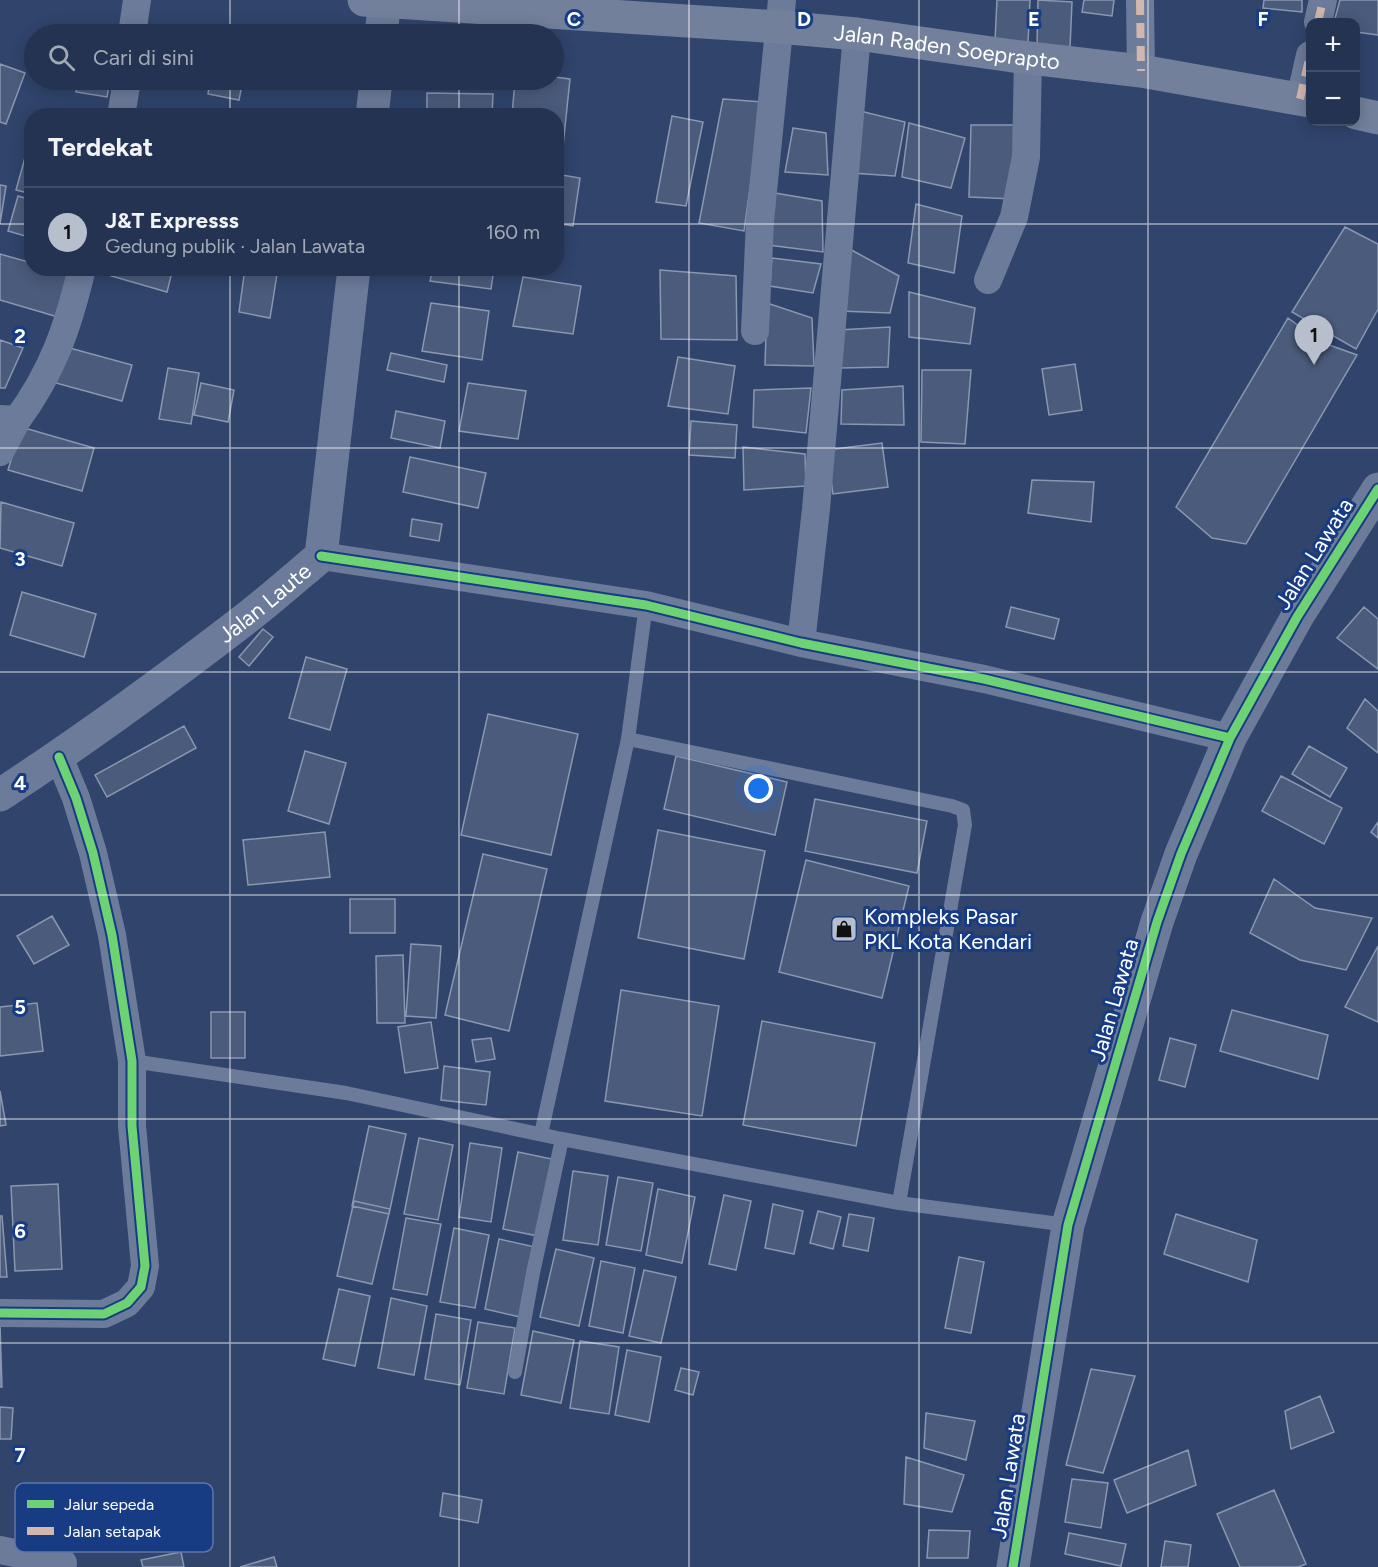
<!DOCTYPE html>
<html lang="id">
<meta charset="utf-8">
<style>
:root{--surface:#243351;--page:#2c3b58;--text:#f1f3f6;--muted:#a3aab7;--line:#414e68;--accent:#b7becc}
body{margin:0;font-family:Figtree,sans-serif;background:var(--page);color:var(--text)}
.controls{position:absolute;right:18px;top:18px;display:grid;overflow:hidden;border-radius:12px;box-shadow:0 3px 15px #0003}
.controls button{width:54px;height:54px;display:grid;place-items:center;padding:0;border:0;border-bottom:2px solid var(--line);background:var(--surface);color:var(--text);font:30px sans-serif}
.you{position:absolute;left:759px;top:789px;width:21px;height:21px;margin:-15px;border:4px solid #fff;border-radius:50%;background:#1a73e8;box-shadow:0 0 0 9px #1a73e833}
.badge{display:grid;place-items:center;width:39px;height:39px;border-radius:50%;background:var(--accent);color:#111;font-size:20px;font-weight:700}
.pin{position:absolute;translate:-50% -50px;filter:drop-shadow(0 2px 3px #0008)}
.pin::after{content:'';position:absolute;top:32px;width:21px;height:18px;background:inherit;clip-path:polygon(0 0,100% 0,50% 100%)}
.list{margin:0;padding:0;list-style:none}
h2{display:flex;justify-content:space-between;align-items:center;height:78px;margin:0;padding:0 24px;font-size:26px}
h2 small{font-size:20px;font-weight:400;color:var(--muted)}
.list li{display:grid;grid-template-columns:39px 1fr auto;gap:18px;align-items:center;box-sizing:border-box;height:90px;padding:0 24px;border-top:2px solid var(--line)}
.list b{display:block;font-size:22px;white-space:nowrap}
.list p{margin:0;font-size:20px;white-space:nowrap;color:var(--muted)}
.list em{font-size:20px;font-style:normal;color:var(--muted)}
.icon{flex:none;width:33px;height:33px;fill:none;stroke:currentColor;stroke-width:2;stroke-linecap:round;stroke-linejoin:round}
.map{position:relative;flex:none;width:1378px;height:1567px;overflow:hidden}
.search{position:absolute;background:var(--surface);box-shadow:0 3px 15px #0003;left:24px;top:24px;width:540px;height:66px;display:flex;align-items:center;gap:15px;box-sizing:border-box;padding:0 21px;border-radius:33px;color:var(--muted);font-size:22px}
.panel{position:absolute;background:var(--surface);box-shadow:0 3px 15px #0003;left:24px;top:108px;width:540px;height:168px;border-radius:24px}
.map>svg:first-child{display:block}
.building{fill:#4a5b7b;stroke:#8a97b0;stroke-width:1.5}
.lines{fill:none;stroke-linecap:round;stroke-linejoin:round}
.service{stroke:#6c7b9a;stroke-width:14}
.minor{stroke:#6c7b9a;stroke-width:28}
.tertiary{stroke:#6c7b9a;stroke-width:33}
.trunk{stroke:#72809c;stroke-width:33}
.quiet{stroke:#d1b7ad;stroke-width:8;stroke-dasharray:15 8;stroke-linecap:butt}
.cycleway-casing{stroke:#183c84;stroke-width:13}
.cycleway{stroke:#6cd273;stroke-width:9}
.grid{fill:none;stroke:#fff;stroke-width:1.5;stroke-opacity:0.55}
.labels{text-anchor:middle;dominant-baseline:central;stroke-width:6;stroke-linejoin:round;paint-order:stroke}
.street-label{font-size:22px;fill:#fff;stroke:#183c84}
.poi-label{font-size:22px;fill:#fff;stroke:#183c84;text-anchor:start}
.key{fill:#183c84;stroke:#5d76a9;stroke-width:1.5}
.key-label{font-size:16px;fill:#fff}
.grid-label{font-size:20px;text-anchor:middle;font-weight:bold;fill:#fff;stroke:#183c84;stroke-width:6;stroke-linejoin:round;paint-order:stroke}
</style>
<div class="map">
<svg width="1378" height="1567" viewBox="0 0 1378 1567">
<rect width="100%" height="100%" fill="#30446c"/>
<path class="building" d="M997,0H1030L1028,43L995,41Z
M1038,0L1072,2L1070,48L1037,46Z
M1084,0H1114L1112,16L1082,12Z
M1264,0H1302V12L1263,8Z
M1340,0H1378V35L1356,32V22H1334Z
M0,64L25,73L6,124L0,122Z
M554,77L570,79L562,156L556,155V116H512L515,80H554Z
M78,80H110L107,97L76,92Z
M210,80H243L239,100L208,94Z
M427,93L493,94L492,116H427Z
M723,99L762,102L744,231L699,223Z
M856,110L905,122L895,176L851,173Z
M672,116L703,122L686,206L656,202Z
M909,123L965,138L951,188L902,177Z
M971,125H1020L1014,199L969,197Z
M793,128L826,133L828,175L785,172Z
M26,154L32,155V194L16,190Z
M556,174L580,178L573,226L556,223Z
M0,185L6,186L0,224Z
M769,192L822,201L823,252L768,245Z
M18,196L32,200V238L8,231Z
M916,204L962,216L954,273L908,263Z
M1345,227L1378,244V309L1356,349L1292,312Z
M846,247L899,276L890,313L840,311Z
M0,254L32,263V268H51L70,274L58,317L0,300Z
M772,258L821,264L813,293L770,286Z
M102,268H173L167,292L101,273Z
M245,268H278L270,318L239,312Z
M433,268H494L491,289L430,281Z
M660,270L736,276L737,340L661,339Z
M523,277L581,286L573,334L513,326Z
M909,292L975,308L970,344L909,337Z
M431,303L489,311L482,360L422,351Z
M767,303L812,318L814,366L765,365Z
M1288,318L1321,342L1357,355L1246,544L1212,538L1176,507Z
M890,327L888,367L840,368L838,330Z
M0,340L23,348L5,388H0Z
M66,347L132,365L122,401L56,383Z
M391,353L447,365L444,382L387,370Z
M678,357L735,366L728,414L668,406Z
M1075,364L1082,410L1049,415L1042,369Z
M168,368L199,373L191,424L159,419Z
M922,370H971L965,444L921,442Z
M201,383L234,390L228,422L194,415Z
M468,383L526,391L518,439L459,431Z
M903,386L904,425L841,424L842,390Z
M811,388L806,433L753,427L754,390Z
M396,411L445,421L440,448L391,438Z
M691,421L737,425L735,458L689,455Z
M21,427L94,448L82,491L8,470Z
M882,443L888,487L833,494L827,450Z
M743,447L805,454L806,486L744,490Z
M410,457L486,473L478,508L403,492Z
M1032,480L1094,482L1091,522L1028,513Z
M1,502L74,523L62,566L0,548Z
M412,519L442,524L439,541L410,536Z
M22,592L96,614L84,657L10,635Z
M1011,607L1059,619L1054,639L1006,627Z
M1364,607L1378,619V669L1337,638Z
M263,629L273,637L249,666L239,657Z
M306,657L347,669L330,730L289,718Z
M1365,699L1378,711V753L1347,728Z
M488,714L578,734L551,855L461,835Z
M184,726L196,748L107,797L95,775Z
M1309,746L1347,768L1330,797L1292,774Z
M305,751L346,763L329,824L288,811Z
M676,756L787,782L775,835L664,809Z
M1281,776L1342,808L1324,844L1262,811Z
M815,799L927,821L917,873L805,851Z
M1378,822V838L1371,832Z
M658,830L765,851L744,959L638,938Z
M325,832L330,877L248,885L243,840Z
M483,854L547,869L509,1031L445,1015Z
M806,860L909,886L882,998L779,972Z
M1274,879L1315,908L1372,918L1346,970L1300,960L1250,933Z
M350,899H395V933H350Z
M52,916L69,945L34,964L17,936Z
M411,944L441,946L436,1018L406,1016Z
M1378,946V1022L1345,1007Z
M403,955L405,1023H377L376,956Z
M621,990L719,1006L702,1116L605,1101Z
M37,1003L43,1051L0,1056V1007Z
M1232,1010L1328,1035L1318,1079L1220,1051Z
M211,1012H245V1058H211Z
M762,1021L875,1043L856,1146L743,1125Z
M431,1022L438,1068L405,1073L398,1027Z
M491,1038L495,1059L476,1062L472,1040Z
M1170,1038L1196,1045L1185,1087L1159,1080Z
M444,1066L490,1072L486,1105L441,1100Z
M0,1091L6,1125L0,1126Z
M369,1126L406,1134L389,1214L352,1206Z
M419,1138L453,1145L438,1220L404,1214Z
M470,1143L502,1148L491,1222L459,1217Z
M518,1152L552,1159L538,1236L503,1229Z
M573,1171L608,1176L598,1245L563,1240Z
M618,1177L653,1183L641,1251L606,1245Z
M58,1184L62,1269L15,1271L11,1186Z
M658,1189L695,1197L682,1263L646,1255Z
M724,1195L751,1201L736,1270L709,1264Z
M354,1201L390,1209L372,1284L337,1276Z
M773,1204L803,1211L794,1254L765,1248Z
M818,1211L841,1217L833,1249L810,1243Z
M849,1214L874,1218L868,1251L843,1246Z
M1176,1214L1257,1240L1248,1282L1164,1254Z
M0,1216H2L7,1277H0Z
M406,1218L441,1224L427,1295L393,1289Z
M454,1228L489,1235L475,1308L440,1302Z
M499,1239L535,1247L520,1317L485,1309Z
M556,1249L594,1258L579,1326L540,1317Z
M959,1257L984,1262L971,1333L945,1328Z
M601,1261L635,1268L623,1333L589,1326Z
M644,1270L676,1277L661,1343L629,1336Z
M339,1289L370,1296L355,1366L323,1359Z
M391,1298L427,1306L414,1375L378,1368Z
M436,1314L471,1320L460,1385L425,1379Z
M478,1322L515,1328L504,1394L467,1388Z
M0,1325L2,1387H0Z
M533,1331L574,1340L561,1403L521,1395Z
M580,1341L619,1347L609,1414L570,1408Z
M627,1350L661,1357L649,1422L615,1415Z
M681,1368L699,1372L693,1395L675,1390Z
M1091,1369L1135,1376L1103,1473L1066,1465Z
M1320,1396L1334,1432L1291,1449L1285,1411Z
M0,1407L13,1408L11,1439H0Z
M926,1413L975,1421L966,1460L924,1448Z
M1188,1450L1196,1485L1127,1513L1114,1480Z
M906,1457L964,1475L952,1512L904,1504Z
M1072,1479L1108,1483L1101,1528L1065,1522Z
M1274,1490L1306,1564L1298,1567H1240L1217,1514Z
M443,1493L482,1500L478,1523L440,1516Z
M929,1530L970,1531L968,1558H927Z
M1069,1533L1126,1544L1121,1566L1065,1554Z
M1165,1541L1191,1545L1188,1567H1161Z
M181,1552L184,1567H143L141,1560Z
M274,1557L277,1567H240Z"/>
<g class="lines">
<path class="service" d="M646,605L628,739L952,806L963,810L965,825L899,1203L1068,1225
M132,1061L346,1093L562,1139L899,1203
M541,1134L628,739
M515,1372L533,1273L562,1139"/>
<path class="minor" d="M1140,0L1141,71
M1318,22L1323,0
M132,34L137,0
M1300,99L1310,55
M121,116L127,80
M988,280L1014,217L1026,157L1028,58
M755,331L760,221L782,0
M0,419L17,420C53,371 68,327 82,268
M0,452L17,420
M321,556L646,605L801,643L984,679L1230,738
M801,643L816,509L857,34
M0,1313L104,1314L127,1303L141,1287L145,1266L132,1126V1061L112,935L93,853L76,798L59,757
M0,1550L63,1563"/>
<g class="tertiary">
<path d="M381,34L385,0"/>
<path d="M372,116L376,80"/>
<path id="s1" d="M0,795C84,740 165,681 244,620C270,600 296,577 321,556L354,268"/>
<path d="M1013,1567L1068,1225L1157,922L1181,854L1230,738L1297,617L1378,489"/>
</g>
<g class="trunk">
<path id="s2" d="M364,0L779,27L857,34L1013,56L1141,71L1310,101"/>
<path d="M1356,113L1378,118"/>
</g>
<path class="quiet" d="M1140,0L1141,71
M1318,22L1323,0
M1300,99L1310,55"/>
<defs>
<path id="cycleway" d="M321,556L646,605L801,643L984,679L1230,738
M0,1313L104,1314L127,1303L141,1287L145,1266L132,1126V1061L112,935L93,853L76,798L59,757
M1013,1567L1068,1225L1157,922L1181,854L1230,738L1297,617L1378,489"/>
</defs>
<use href="#cycleway" class="cycleway-casing"/>
<use href="#cycleway" class="cycleway"/>
</g>
<path class="grid" d="M230,0V34M459,0V34M689,0V1567M919,0V1567M1148,0V1567M230,80V116M459,80V116M0,224H32M556,224H1378M230,268V1567M459,268V1567M0,448H1378M0,672H1378M0,895H1378M0,1119H1378M0,1343H1378"/>
<defs>
<symbol id="shop-square" viewBox="-11 -11 22 22"><rect x="-9" y="-9" width="18" height="18" rx="4" fill="#b7becc" stroke="#183c84"/><path d="M-5-2.5h2.3a2.7 3.5 0 0 1 5.4 0H5L5.5 6h-11ZM-1.5-2.5h3a1.5 2.3 0 0 0-3 0Z" fill="#111"/></symbol>
</defs>
<g fill-rule="evenodd">
<use href="#shop-square" x="829" y="914" width="30" height="30"/>
</g>
<g class="labels">
<g class="street-label">
<text stroke="none"><textPath href="#s2" startOffset="585">Jalan Raden Soeprapto</textPath></text>
<text transform="translate(1314 554) rotate(-58)">Jalan Lawata</text>
<text stroke="none"><textPath href="#s1" startOffset="327">Jalan Laute</textPath></text>
<text transform="translate(1114 1000) rotate(-74)">Jalan Lawata</text>
<text transform="translate(1008 1476) rotate(-81)">Jalan Lawata</text>
</g>
<g class="poi-label">
<text x="864" y="916">Kompleks Pasar<tspan x="864" dy="25">PKL Kota Kendari</tspan></text>
</g>
</g>
<rect x="15" y="1483" width="198" height="69" rx="9" class="key"/>
<rect x="27" y="1500" width="27" height="8" fill="#6cd273"/>
<rect x="27" y="1527" width="27" height="8" fill="#d1b7ad"/>
<g class="key-label">
<text x="64" y="1510">Jalur sepeda</text>
<text x="64" y="1537">Jalan setapak</text>
</g>
<g class="grid-label">
<text x="574" y="26">C</text>
<text x="804" y="26">D</text>
<text x="1034" y="26">E</text>
<text x="1263" y="26">F</text>
<text x="20" y="343">2</text>
<text x="20" y="566">3</text>
<text x="20" y="790">4</text>
<text x="20" y="1014">5</text>
<text x="20" y="1238">6</text>
<text x="20" y="1462">7</text>
</g>
</svg>
<div class="controls">
<button>+</button>
<button>−</button>
</div>
<div class="you"></div>
<div class="pin badge" style="left:1314px;top:365px">1</div>
<div class="search"><svg class="icon" aria-label="search" viewBox="0 0 24 24"><circle cx="10" cy="10" r="6"/><path d="M15 15l6 6"/></svg>Cari di sini</div>
<section class="panel">
<h2>Terdekat<small></small></h2>
<ul class="list">
<li><span class="badge">1</span><div><b>J&amp;T Expresss</b><p>Gedung publik · Jalan Lawata</p></div><em>160 m</em></li>
</ul>
</section>
</div>
